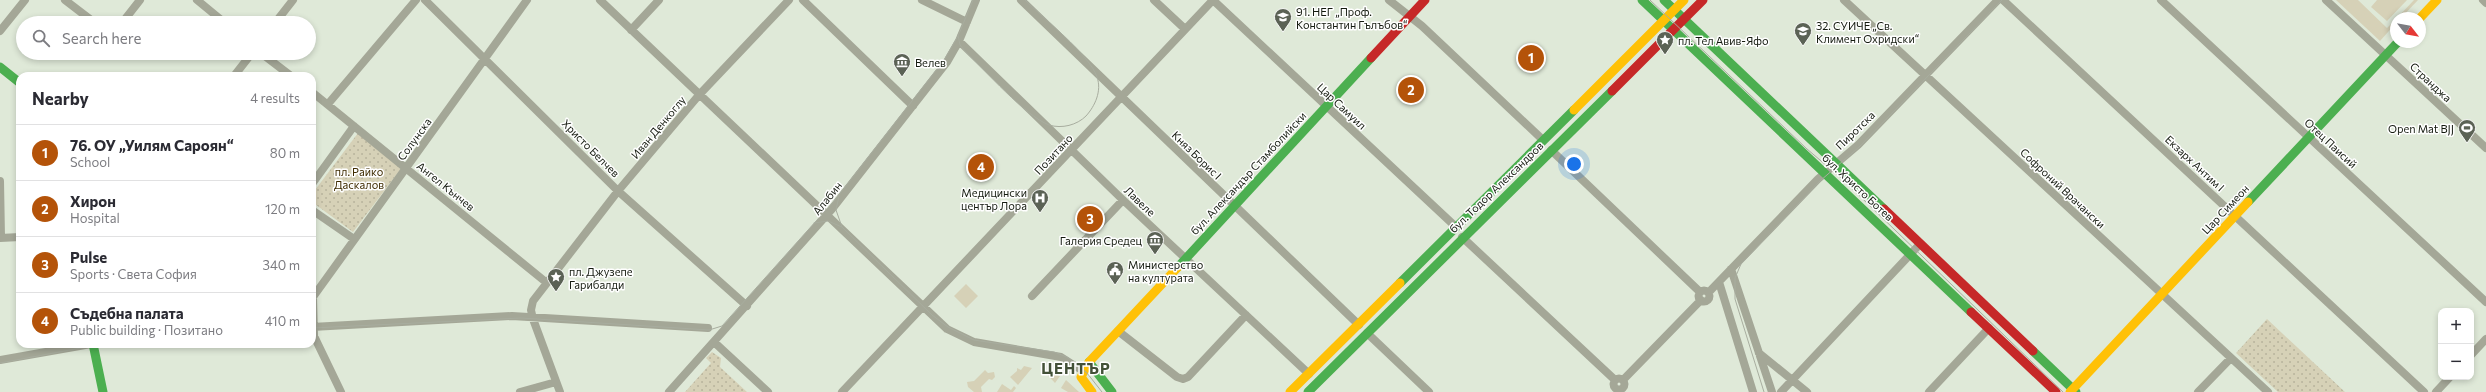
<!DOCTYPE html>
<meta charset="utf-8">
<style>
:root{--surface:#fff;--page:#f7f7f7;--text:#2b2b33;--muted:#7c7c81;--line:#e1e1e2;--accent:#b45309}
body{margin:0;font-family:Commissioner,sans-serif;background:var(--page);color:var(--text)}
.controls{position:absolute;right:12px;bottom:12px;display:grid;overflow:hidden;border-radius:8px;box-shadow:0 2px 6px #0003}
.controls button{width:36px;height:36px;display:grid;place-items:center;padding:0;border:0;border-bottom:1px solid var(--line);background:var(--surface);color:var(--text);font:20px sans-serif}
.compass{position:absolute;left:2390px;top:12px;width:36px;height:36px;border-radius:50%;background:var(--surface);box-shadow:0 2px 6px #0003;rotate:121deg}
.you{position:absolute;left:1574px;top:164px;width:14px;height:14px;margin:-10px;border:3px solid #fff;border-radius:50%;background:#1a73e8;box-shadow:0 0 0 6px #1a73e833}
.badge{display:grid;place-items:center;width:26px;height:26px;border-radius:50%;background:var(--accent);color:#fff;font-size:13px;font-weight:700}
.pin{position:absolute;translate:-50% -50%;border:2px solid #fff;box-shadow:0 1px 4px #0006}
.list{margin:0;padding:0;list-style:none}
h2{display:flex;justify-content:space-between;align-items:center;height:52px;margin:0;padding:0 16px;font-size:17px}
h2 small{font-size:13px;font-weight:400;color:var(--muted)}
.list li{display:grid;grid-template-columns:26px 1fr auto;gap:12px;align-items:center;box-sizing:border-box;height:56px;padding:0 16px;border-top:1px solid var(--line)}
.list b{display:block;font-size:15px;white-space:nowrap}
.list p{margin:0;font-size:13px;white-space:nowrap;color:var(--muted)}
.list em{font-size:13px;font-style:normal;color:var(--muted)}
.icon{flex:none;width:22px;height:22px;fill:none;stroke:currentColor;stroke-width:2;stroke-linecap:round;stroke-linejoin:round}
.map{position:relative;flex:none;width:2486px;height:392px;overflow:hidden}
.search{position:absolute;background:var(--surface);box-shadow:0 2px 6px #0003;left:16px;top:16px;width:300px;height:44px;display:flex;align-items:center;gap:10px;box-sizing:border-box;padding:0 14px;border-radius:22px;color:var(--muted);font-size:15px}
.panel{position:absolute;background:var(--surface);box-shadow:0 2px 6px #0003;left:16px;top:72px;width:300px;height:276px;border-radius:12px}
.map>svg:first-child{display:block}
.grass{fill:#d6d1b7}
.park{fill:url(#park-dots)}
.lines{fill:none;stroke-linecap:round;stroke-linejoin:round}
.street{stroke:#a4a797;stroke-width:8}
.fast{stroke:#4caf50;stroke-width:9}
.slow{stroke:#ffc107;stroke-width:9}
.jam{stroke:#c62828;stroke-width:9}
.tram{stroke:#a8ad9f;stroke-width:1}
.labels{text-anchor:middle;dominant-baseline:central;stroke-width:3;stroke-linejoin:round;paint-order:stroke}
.poi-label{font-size:11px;fill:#141a0f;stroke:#fff;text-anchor:start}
.street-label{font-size:11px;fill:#141a0f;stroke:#fff}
.park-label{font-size:11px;fill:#3e2b00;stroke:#fff}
.district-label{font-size:15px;font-weight:bold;letter-spacing:1px;fill:#435138;stroke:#fff}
</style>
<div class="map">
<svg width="2486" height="392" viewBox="0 0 2486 392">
<defs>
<pattern id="park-dots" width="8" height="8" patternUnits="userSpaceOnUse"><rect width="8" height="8" fill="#d6d1b7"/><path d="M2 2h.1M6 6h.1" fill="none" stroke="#b7b39c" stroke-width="1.8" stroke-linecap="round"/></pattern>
</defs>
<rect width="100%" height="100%" fill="#dfe9d8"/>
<path class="grass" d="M2336,0H2358L2387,28L2396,19V23L2380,41Z
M2377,0H2407L2387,21L2371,7Z
M2414,0H2418L2401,18H2397Z
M966,284L978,296L966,308L954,296Z
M1024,366L1032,368L1018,385L1010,377L1017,371V368L1021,370Z
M1041,368L1060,376L1055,383Z
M985,370L988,373L994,372L995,377L992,380L989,379L981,387L982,392H974L968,387L967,382L974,381Z
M1066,380L1079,392H1068L1061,388Z
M1002,384L1011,390L1014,386L1016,388L1013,392H997Z"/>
<path class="park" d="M358,133L403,166L353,232L312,202V194Z
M2267,319L2345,392H2278L2236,353Z
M712,352L721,358L720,367L747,392H685L711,363L706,358Z"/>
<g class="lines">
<path class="street" d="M65,0L95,23
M197,0L225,23
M425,0L618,191L747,306
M600,0L947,329L974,342L1061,357L1083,371
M803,0L913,106
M922,0L967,22
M1021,0L1359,325
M1154,0L1185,29
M1213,0L1456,227
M1389,0L1422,26L1543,140
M1844,0L2268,392
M2003,0L2424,392
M2161,0L2486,302
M2326,0L2486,148
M2483,0L2486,3
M122,23L140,0
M275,23L293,0
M631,30L659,0
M0,31L25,0
M959,41L1123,200L1309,374
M261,53L291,76
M234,76L252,53
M312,92L547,283
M328,104L416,0
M1551,150L1700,292
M0,181L1,237
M312,184L354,126
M312,210L354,239
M1462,237L1615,380
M0,238L20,237
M1731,269L1772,392
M1719,282L1753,392
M1698.5 296a5.5 5.5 0 1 1 11 0a5.5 5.5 0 1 1-11 0Z
M1709,292L1818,179L1858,145L1998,0
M1032,296L1123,200
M312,327L512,316L708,328
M1118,331L1177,377L1183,379L1188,377L1246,315
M1367,333L1429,392
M714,342L768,392
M1759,353L1807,392
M2471,355L2486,339
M0,360L91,344
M1613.5 384a5.5 5.5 0 1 1 11 0a5.5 5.5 0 1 1-11 0Z
M1623,380L1701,300
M341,392L314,336L313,297L527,0
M520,392L556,382
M560,392L533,319L531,310L533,301L618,191L699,95L789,0
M669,392L832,209L947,62L959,41L976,0
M842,392L1213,0
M1781,392L1920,244
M1929,392L1989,328
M2198,392L2231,358
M2436,392L2450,377"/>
<path class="fast" d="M1642,0L1971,312
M1664,0L1884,209
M0,67L20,83
M2248,202L2398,42
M1178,267L1371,58
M1400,283L1574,110
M93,344L103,392
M2033,351L2076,392
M1089,362L1112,392
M1308,392L1612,91"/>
<path class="slow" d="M2420,18L2437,0
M1574,110L1684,0
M1092,392L1081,377L1089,362L1178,267
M1290,392L1400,283
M2070,392L2248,202"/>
<path class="jam" d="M1371,58L1425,0
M1612,91L1703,0
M1884,209L2033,351
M1971,312L2056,392"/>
<path class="tram" d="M1650,0L1807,149L1840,177L2063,392
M958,35L960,45L965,51C986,71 1024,115 1049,125C1062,129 1077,125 1086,116C1095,106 1102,91 1097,77C1090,55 1042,17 1025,0
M839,196L836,210L842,227
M814,223L828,221L842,227L932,315L948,327L974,340L1054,352L1067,357L1087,373L1102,392
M312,328L521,318L709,330L722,326L834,201L944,60L958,36L973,0
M0,363L102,344
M1764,392L1735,299V278L1741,264L1820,181L1859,147L2002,0"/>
</g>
<defs>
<symbol id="school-pin" viewBox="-11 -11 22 30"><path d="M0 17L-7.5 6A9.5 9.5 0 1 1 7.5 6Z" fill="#5b6255" stroke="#fff"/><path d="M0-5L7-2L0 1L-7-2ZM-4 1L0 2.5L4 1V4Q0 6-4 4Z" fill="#fff"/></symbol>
<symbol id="sight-pin" viewBox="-11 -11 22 30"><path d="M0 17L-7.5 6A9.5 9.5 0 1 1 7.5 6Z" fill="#5b6255" stroke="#fff"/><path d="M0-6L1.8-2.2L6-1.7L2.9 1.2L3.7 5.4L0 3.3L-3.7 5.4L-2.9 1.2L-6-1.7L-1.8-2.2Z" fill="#fff"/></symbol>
<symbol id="museum-pin" viewBox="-11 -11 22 30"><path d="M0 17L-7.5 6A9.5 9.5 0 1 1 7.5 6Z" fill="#5b6255" stroke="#fff"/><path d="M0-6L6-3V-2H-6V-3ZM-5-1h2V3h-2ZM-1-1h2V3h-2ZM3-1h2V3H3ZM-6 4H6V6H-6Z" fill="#fff"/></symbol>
<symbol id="stadium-pin" viewBox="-11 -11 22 30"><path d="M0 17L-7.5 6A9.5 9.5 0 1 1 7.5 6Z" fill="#5b6255" stroke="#fff"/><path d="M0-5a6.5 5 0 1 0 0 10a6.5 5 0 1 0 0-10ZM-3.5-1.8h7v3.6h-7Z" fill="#fff"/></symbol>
<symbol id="hospital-pin" viewBox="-11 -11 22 30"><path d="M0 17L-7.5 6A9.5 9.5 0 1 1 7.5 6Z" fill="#5b6255" stroke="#fff"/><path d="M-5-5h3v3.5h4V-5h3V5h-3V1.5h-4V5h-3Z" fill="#fff"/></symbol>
<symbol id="civic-pin" viewBox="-11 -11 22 30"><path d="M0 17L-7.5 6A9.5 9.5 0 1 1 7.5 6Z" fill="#5b6255" stroke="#fff"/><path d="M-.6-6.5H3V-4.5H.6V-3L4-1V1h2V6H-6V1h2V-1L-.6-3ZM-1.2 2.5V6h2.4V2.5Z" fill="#fff"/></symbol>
</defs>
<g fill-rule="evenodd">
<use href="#school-pin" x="1273" y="7" width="20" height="27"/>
<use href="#school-pin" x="1793" y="21" width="20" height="27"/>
<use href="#sight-pin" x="1655" y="30" width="20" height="27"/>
<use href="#museum-pin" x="892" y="52" width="20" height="27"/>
<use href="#stadium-pin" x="2457" y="118" width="20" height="27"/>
<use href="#hospital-pin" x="1030" y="188" width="20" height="27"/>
<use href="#museum-pin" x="1145" y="230" width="20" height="27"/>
<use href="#civic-pin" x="1105" y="260" width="20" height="27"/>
<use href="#sight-pin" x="546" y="267" width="20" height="27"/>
</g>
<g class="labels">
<g class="poi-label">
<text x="1296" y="11">91. НЕГ „Проф.<tspan x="1296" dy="13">Константин Гълъбов“</tspan></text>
<text x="1816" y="25">32. СУИЧЕ „Св.<tspan x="1816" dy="13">Климент Охридски“</tspan></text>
<text x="1678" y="40">пл. Тел Авив-Яфо</text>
<text x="915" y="62">Велев</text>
<text x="2454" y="128" text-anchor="end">Open Mat BJJ</text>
<text x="1027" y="192" text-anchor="end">Медицински<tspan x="1027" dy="13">център Лора</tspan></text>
<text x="1142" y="240" text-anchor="end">Галерия Средец</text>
<text x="1128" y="264">Министерство<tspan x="1128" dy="13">на културата</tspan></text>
<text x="569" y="271">пл. Джузепе<tspan x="569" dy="13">Гарибалди</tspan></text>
</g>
<g class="street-label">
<text transform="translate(2431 82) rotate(43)">Странджа</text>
<text transform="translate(1342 106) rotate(43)">Цар Самуил</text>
<text transform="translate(658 127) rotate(-50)">Иван Денкоглу</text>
<text transform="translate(1855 130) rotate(-44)">Пиротска</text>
<text transform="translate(414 139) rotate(-54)">Солунска</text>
<text transform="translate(2331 143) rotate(43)">Отец Паисий</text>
<text transform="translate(591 148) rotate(45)">Христо Белчев</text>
<text transform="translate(1053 154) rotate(-47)">Позитано</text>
<text transform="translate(1197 155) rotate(44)">Княз Борис I</text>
<text transform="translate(2195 163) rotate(43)">Екзарх Антим I</text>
<text transform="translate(1248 173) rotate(-47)">бул. Александър Стамболийски</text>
<text transform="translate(446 186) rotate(39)">Ангел Кънчев</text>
<text transform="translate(1496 187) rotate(-44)">бул. Тодор Александров</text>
<text transform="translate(1858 187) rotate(43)">бул. Христо Ботев</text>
<text transform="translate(2063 188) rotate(43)">Софроний Врачански</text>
<text transform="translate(827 198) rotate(-51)">Алабин</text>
<text transform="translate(1140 201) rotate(43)">Лавеле</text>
<text transform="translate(2225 209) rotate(-47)">Цар Симеон</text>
</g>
<g class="park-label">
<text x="359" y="171">пл. Райко<tspan x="359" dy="13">Даскалов</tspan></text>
</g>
<g class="district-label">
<text x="1076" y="368">ЦЕНТЪР</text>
</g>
</g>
</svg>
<div class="controls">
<button>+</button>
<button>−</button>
</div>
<svg class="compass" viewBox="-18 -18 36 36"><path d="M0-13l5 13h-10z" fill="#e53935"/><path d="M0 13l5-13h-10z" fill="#7c7c81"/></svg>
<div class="you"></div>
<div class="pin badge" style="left:1531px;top:58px">1</div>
<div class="pin badge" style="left:1411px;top:90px">2</div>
<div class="pin badge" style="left:1090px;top:219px">3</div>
<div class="pin badge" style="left:981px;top:167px">4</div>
<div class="search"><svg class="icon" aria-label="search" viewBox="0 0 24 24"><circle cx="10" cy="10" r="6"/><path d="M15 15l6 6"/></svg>Search here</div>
<section class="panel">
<h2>Nearby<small>4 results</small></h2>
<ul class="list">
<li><span class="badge">1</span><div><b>76. ОУ „Уилям Сароян“</b><p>School</p></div><em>80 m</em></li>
<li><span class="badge">2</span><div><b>Хирон</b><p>Hospital</p></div><em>120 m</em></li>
<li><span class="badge">3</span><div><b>Pulse</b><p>Sports · Света София</p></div><em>340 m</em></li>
<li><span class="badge">4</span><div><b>Съдебна палата</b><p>Public building · Позитано</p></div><em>410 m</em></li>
</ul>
</section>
</div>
